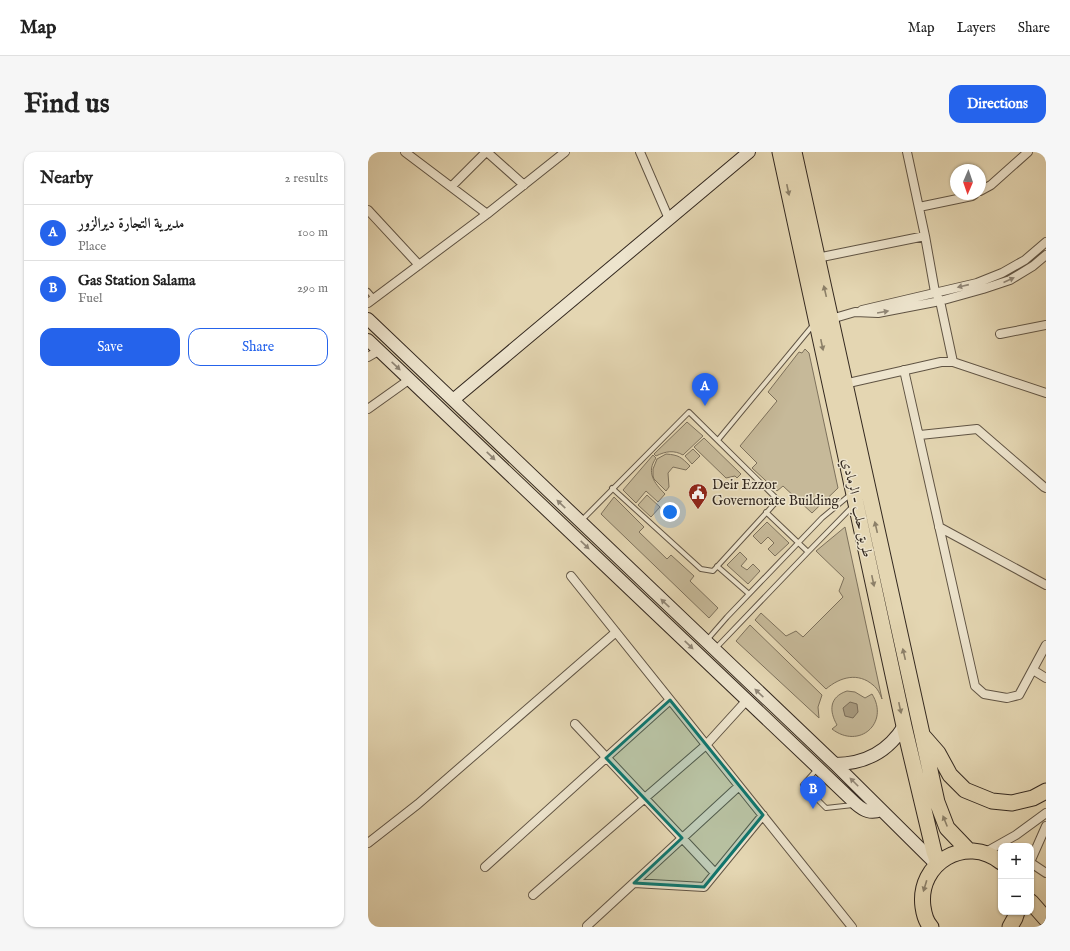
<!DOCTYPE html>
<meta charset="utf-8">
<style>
:root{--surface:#fff;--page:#f6f6f6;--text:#222;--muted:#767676;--line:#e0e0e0;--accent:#2563eb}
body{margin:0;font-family:"IM FELL English",Amiri,serif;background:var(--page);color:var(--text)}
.controls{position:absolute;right:12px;bottom:12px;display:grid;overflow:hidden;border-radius:8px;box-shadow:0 1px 3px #0004}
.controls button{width:36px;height:36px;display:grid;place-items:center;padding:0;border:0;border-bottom:1px solid var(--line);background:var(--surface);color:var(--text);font:20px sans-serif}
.compass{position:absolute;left:582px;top:12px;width:36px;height:36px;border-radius:50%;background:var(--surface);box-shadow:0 1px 3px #0004;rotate:182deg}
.you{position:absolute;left:302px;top:360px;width:14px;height:14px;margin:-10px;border:3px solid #fff;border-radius:50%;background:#1a73e8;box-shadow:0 0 0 6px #1a73e833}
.badge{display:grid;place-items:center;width:26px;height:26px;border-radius:50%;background:var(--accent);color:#fff;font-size:13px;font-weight:700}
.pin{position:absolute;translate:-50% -33px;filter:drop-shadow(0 1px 2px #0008)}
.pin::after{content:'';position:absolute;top:21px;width:14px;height:12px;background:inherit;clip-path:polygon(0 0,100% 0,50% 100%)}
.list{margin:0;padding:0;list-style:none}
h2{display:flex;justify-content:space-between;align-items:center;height:52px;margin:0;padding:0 16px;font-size:17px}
h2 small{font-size:13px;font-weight:400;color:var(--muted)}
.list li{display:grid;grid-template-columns:26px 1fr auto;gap:12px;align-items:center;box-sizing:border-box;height:56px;padding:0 16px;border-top:1px solid var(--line)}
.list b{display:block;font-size:15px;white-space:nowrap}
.list p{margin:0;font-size:13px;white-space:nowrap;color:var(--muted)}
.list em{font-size:13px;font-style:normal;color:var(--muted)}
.actions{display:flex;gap:8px;padding:12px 16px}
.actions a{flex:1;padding:9px 0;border:1px solid var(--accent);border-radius:12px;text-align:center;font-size:14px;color:var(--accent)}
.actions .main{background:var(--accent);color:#fff}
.map{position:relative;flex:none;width:678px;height:775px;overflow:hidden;border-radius:12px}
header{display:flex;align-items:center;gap:24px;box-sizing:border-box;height:56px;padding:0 20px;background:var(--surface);border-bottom:1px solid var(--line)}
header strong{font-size:19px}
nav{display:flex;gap:22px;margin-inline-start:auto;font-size:14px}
.intro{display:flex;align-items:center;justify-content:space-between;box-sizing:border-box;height:96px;padding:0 24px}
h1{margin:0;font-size:28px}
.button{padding:10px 18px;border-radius:12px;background:var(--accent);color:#fff;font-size:14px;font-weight:700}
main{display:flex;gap:24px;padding:0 24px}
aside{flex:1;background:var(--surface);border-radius:12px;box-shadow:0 1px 3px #0004}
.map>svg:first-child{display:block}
.green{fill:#c6b999;stroke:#7d715c}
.water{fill:#a89b80;stroke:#7a6d5a}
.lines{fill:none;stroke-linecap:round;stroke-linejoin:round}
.lane-casing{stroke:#605444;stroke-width:6}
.street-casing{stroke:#605444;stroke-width:10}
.secondary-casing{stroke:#342920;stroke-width:14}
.highway-casing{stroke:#342920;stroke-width:17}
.lane{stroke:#ede4cd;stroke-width:4}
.street{stroke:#ede4cd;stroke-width:8}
.secondary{stroke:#ede4cd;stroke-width:12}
.highway{stroke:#e4d6b2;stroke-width:15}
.oneway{fill:#8c8069}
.oneway2{fill:#908676}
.marked{fill:#0f766e;fill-opacity:0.2;stroke:#0f766e;stroke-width:3;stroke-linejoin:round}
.labels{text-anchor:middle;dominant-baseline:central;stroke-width:3;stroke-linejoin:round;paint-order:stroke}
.poi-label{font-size:14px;fill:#342920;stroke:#ede4cd;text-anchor:start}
.street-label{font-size:14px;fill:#342920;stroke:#ede4cd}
</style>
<header>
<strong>Map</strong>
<nav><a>Map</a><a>Layers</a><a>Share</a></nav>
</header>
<div class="intro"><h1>Find us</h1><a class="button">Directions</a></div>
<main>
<aside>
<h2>Nearby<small>2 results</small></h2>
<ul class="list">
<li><span class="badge">A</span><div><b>مديرية التجارة ديرالزور</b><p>Place</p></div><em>100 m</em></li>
<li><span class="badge">B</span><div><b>Gas Station Salama</b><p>Fuel</p></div><em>290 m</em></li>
</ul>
<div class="actions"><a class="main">Save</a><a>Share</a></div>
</aside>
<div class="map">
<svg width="678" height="775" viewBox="0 0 678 775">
<rect width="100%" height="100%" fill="#e4d6b2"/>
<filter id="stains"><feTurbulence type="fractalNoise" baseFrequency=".005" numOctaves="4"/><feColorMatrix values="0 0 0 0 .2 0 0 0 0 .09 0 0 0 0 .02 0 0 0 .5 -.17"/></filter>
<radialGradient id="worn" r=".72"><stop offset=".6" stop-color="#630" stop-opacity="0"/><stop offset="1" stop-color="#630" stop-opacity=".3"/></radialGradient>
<path class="green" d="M437,197L441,201L470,336L444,361L415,334L409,339L384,316L389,311L372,294L409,249L400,240L431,200L434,201Z
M319,270L335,284L315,303C306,298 298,299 288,304L286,302Z
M336,286L373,322L369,326L367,324L358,326L326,295Z
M325,297L332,304L324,312L317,304Z
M298,302C311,303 313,305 322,314L318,318L305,315L300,321L301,335L298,339L286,327L285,324V317L289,307Z
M285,303L288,306C278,320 286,331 297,342L290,350L278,339L268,351L255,338Z
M279,343L292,355L283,365L270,353Z
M246,345L276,375L271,380L299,407L303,403L326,424L322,429L350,456L341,466L233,362Z
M399,370L421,391L407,404L400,397L406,391L400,385L393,392L385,384Z
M477,375L514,547C512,542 510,537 505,533C490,520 472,525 458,537L387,468L393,461L418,484L428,479L435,485L475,445L471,439L476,426L448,399Z
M372,400L379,407L373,414L379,418L385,412L392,419L380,432L359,413Z
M382,473L454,543L450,555L451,566L368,489Z
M479,539L487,540L497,546L504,542C522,571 491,598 464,577L469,573C461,559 461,545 479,539Z"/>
<path class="water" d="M482,550L489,552L490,560L485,566L477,564L475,556Z"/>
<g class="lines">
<defs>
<path id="lane" d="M0,139L6,146
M350,288L446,172
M398,360L440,400L485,354
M213,369L321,260L410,348L345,419L333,417L244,336
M349,414L381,442
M339,488L359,465L454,366L483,342
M348,496L440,400
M450,616L435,633L458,656L485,653"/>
<path id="street" d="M37,0L119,62
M119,0L156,33
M272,0L301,67
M539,0L557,84L567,140L572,149L585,210
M83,35L118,0
M612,39L623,33L660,0
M551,55L604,44L607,42
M0,58L51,113
M449,106L557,84
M0,151L119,62L197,0
M494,158L609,131L634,121L657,108L678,90
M463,167L487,160L510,161L572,149L615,137L642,128L665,114L678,103
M632,182L678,173
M0,205L12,198
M536,218L607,534L616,542L639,546L651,543L678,493
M476,232L573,210H585L678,241
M0,257L42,227
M552,283L609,277L676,335L678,336
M571,375L678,433
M203,424L484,775
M665,518L678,526
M207,572L347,721
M0,691L50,652L248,480
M616,701L648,683L678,661
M663,708L678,674
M663,711L678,721
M117,715L302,548
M266,731L336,735L395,663
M165,743L338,593L379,548
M219,774L371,634"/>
<path id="secondary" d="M0,167L467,612L569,713
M0,188L488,652C496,659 503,662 513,658
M85,248L381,0
M467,612C497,612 520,600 536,574"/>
<path id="highway" d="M412,0L536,574L566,700L570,711
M426,0L569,650L579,676L601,699
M556,585L570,601L582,623L597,638L624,649L644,651L665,646L678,639
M663,750L678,767
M563,775C558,770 556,762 555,755C549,711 598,682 633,710
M642,775L647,766L649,760"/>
</defs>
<use href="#lane" class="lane-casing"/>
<use href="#street" class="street-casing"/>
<use href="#secondary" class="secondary-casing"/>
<use href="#highway" class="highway-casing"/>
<use href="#lane" class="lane"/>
<use href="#street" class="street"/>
<use href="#secondary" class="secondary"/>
<use href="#highway" class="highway"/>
</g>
<defs><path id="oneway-solid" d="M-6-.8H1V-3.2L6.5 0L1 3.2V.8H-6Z"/></defs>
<g class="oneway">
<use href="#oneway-solid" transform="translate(420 38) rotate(78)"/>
<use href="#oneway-solid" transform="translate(457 139) rotate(-103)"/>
<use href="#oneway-solid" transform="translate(454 193) rotate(78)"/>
<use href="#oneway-solid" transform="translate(508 375) rotate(-103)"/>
<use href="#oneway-solid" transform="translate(505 429) rotate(78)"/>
<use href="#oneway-solid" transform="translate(536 502) rotate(-103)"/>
<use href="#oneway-solid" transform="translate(532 556) rotate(78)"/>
<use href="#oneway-solid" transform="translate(577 669) rotate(-112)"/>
<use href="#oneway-solid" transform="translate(557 734) rotate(107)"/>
</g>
<g class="oneway2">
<use href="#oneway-solid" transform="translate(641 128) rotate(-24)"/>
<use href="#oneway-solid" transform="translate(595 134) rotate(167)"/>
<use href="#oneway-solid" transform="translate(515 160) rotate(-10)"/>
<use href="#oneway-solid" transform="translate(28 214) rotate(43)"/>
<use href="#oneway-solid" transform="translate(123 304) rotate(44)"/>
<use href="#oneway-solid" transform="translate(193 352) rotate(-136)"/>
<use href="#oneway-solid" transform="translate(217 393) rotate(44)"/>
<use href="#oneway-solid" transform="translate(297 451) rotate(-137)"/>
<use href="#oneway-solid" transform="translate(321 493) rotate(44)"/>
<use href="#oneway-solid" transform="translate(391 541) rotate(-137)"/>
<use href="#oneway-solid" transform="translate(486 630) rotate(-135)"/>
</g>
<path class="marked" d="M302,548L395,663L336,735L266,731L314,686L238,606Z"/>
<defs>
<symbol id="civic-pin" viewBox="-11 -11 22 30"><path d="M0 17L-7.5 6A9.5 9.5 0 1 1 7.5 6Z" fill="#8f2418" stroke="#ede4cd"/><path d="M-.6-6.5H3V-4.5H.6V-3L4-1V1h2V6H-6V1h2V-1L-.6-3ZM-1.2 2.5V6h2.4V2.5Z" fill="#fff"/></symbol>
</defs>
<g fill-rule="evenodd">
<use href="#civic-pin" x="319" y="330" width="22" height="30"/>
</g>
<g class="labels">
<g class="poi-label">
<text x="344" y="333">Deir Ezzor<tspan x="344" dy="16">Governorate Building</tspan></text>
</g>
<g class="street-label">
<text transform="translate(489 356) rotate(78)">طريق حلب - الرمادي</text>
</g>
</g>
<rect width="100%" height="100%" filter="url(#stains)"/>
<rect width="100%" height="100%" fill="url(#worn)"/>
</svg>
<div class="controls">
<button>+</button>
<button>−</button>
</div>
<svg class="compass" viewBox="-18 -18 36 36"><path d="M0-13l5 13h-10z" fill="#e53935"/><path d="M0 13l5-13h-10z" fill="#767676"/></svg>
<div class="you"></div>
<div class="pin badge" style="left:337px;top:254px">A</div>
<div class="pin badge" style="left:445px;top:657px">B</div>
</div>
</main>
